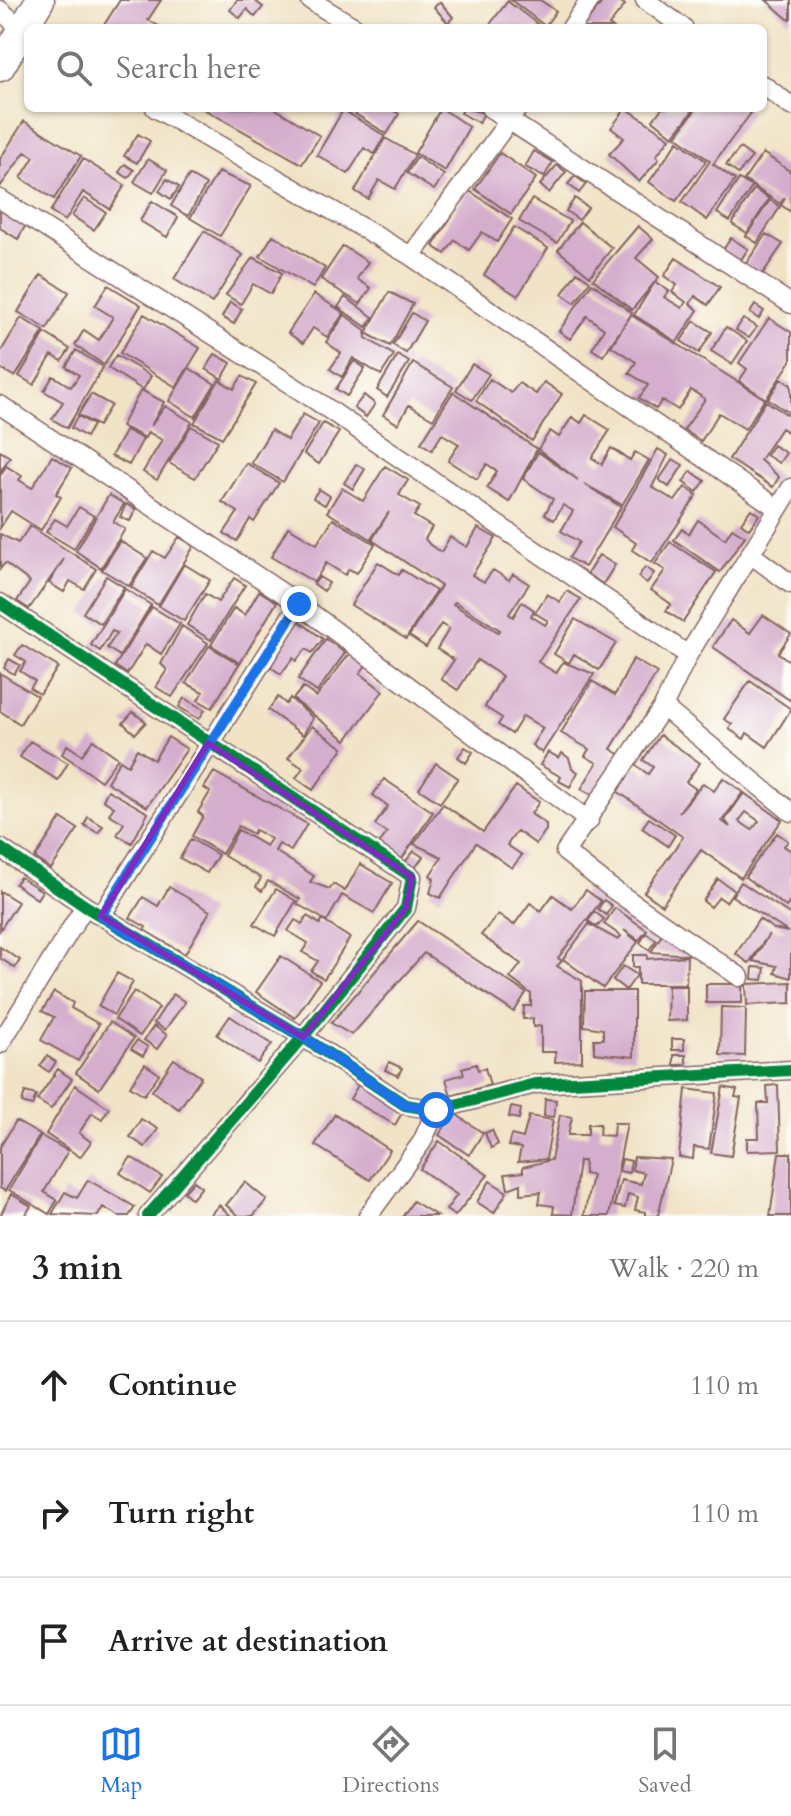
<!DOCTYPE html>
<meta charset="utf-8">
<style>
:root{--surface:#fff;--page:#f2f2f2;--text:#222;--muted:#767676;--line:#e0e0e0;--accent:#1a73e8}
body{margin:0;font-family:Cardo,serif;background:var(--page);color:var(--text)}
.stop{position:absolute;width:24px;height:24px;margin:-18px;border:6px solid #1a73e8;border-radius:50%;background:#fff}
.stop.end{background:#1a73e8;border-color:#fff;box-shadow:0 2px 8px #0008}
.list{margin:0;padding:0;list-style:none}
h2{display:flex;justify-content:space-between;align-items:center;height:104px;margin:0;padding:0 32px;font-size:34px}
h2 small{font-size:26px;font-weight:400;color:var(--muted)}
.list li{display:grid;grid-template-columns:52px 1fr auto;gap:24px;align-items:center;box-sizing:border-box;height:128px;padding:0 32px;border-top:2px solid var(--line)}
.list b{display:block;font-size:30px;white-space:nowrap}
.list em{font-size:26px;font-style:normal;color:var(--muted)}
.icon{flex:none;width:44px;height:44px;fill:none;stroke:currentColor;stroke-width:2;stroke-linecap:round;stroke-linejoin:round}
.map{position:relative;flex:none;width:791px;height:1216px;overflow:hidden}
.search{position:absolute;background:var(--surface);box-shadow:0 2px 6px #0004;left:24px;right:24px;top:24px;height:88px;display:flex;align-items:center;gap:20px;box-sizing:border-box;padding:0 28px;border-radius:12px;color:var(--muted);font-size:30px}
.sheet{height:488px;background:var(--surface)}
nav{display:flex;justify-content:space-around;align-items:center;box-sizing:border-box;height:112px;border-top:2px solid var(--line);background:var(--surface);font-size:22px;color:var(--muted)}
nav a{display:grid;justify-items:center;gap:4px}
nav .on{color:var(--accent)}
.map>svg:first-child{display:block}
.building{fill:#d5aece;fill-rule:evenodd}
.lines{fill:none;stroke-linecap:round;stroke-linejoin:round}
.street-casing{stroke:#846461;stroke-width:21}
.primary-casing{stroke:#846461;stroke-width:31}
.street{stroke:#fff;stroke-width:18}
.primary{stroke:#fff;stroke-width:28}
.cycleway-casing{stroke:#fdfcf7;stroke-width:17}
.cycleway{stroke:#00873e;stroke-width:12}
.route{stroke:#1a73e8;stroke-width:10}
.marked{fill:none;stroke:#7b2cbf;stroke-width:6;stroke-linejoin:round}
</style>
<div class="map">
<svg width="791" height="1216" viewBox="0 0 791 1216">
<rect width="100%" height="100%" fill="#fdfcf7"/>
<filter id="ink" filterUnits="userSpaceOnUse"><feTurbulence type="fractalNoise" baseFrequency=".0125" numOctaves="2"/><feDisplacementMap in="SourceGraphic" scale="16" xChannelSelector="R" yChannelSelector="G"/><feConvolveMatrix kernelMatrix="1 2 1 2 8 2 1 2 1" color-interpolation-filters="sRGB"/></filter>
<filter id="wash" filterUnits="userSpaceOnUse"><feTurbulence type="fractalNoise" baseFrequency=".006" numOctaves="4" result="noise"/><feDisplacementMap in="SourceGraphic" scale="32" xChannelSelector="R" yChannelSelector="G"/><feGaussianBlur stdDeviation="1.8" result="paint"/><feColorMatrix in="noise" values="0 0 0 0 0 0 0 0 0 0 0 0 0 0 0 0 0 1.4 0 .05"/><feComposite in="paint" operator="in"/></filter>
<g filter="url(#wash)">
<rect width="100%" height="100%" fill="#f1e3c6"/>
<g id="blocks">
<path class="building" d="M120,0H161L148,20L162,28H102Z
M237,0H254L263,7L255,17L247,9L240,18L230,10Z
M511,0H540L556,11L545,26Z
M604,0H618L625,5L609,25L613,28H582Z
M766,0H791V18L789,20Z
M508,1L511,4L543,28H487Z
M440,2L453,17L448,23L434,7Z
M202,108H274L320,136L302,164Z
M346,108H389L399,114L387,134Z
M441,108L469,127L445,171L415,153Z
M464,108L484,113L479,123L461,113Z
M626,108L670,138L656,156L659,159L639,182L609,154L624,138L611,128Z
M662,108H695L673,136L653,120Z
M697,108H744L751,113L713,164L735,180L707,220L682,202L710,161L676,136Z
M343,110L385,136L374,154L364,148L348,174L317,155Z
M24,121L81,156L54,199L21,178L34,157L25,152L0,187V159Z
M138,134L150,141L137,163L124,156Z
M385,138L415,155L395,189L379,180L368,199L355,191Z
M678,141L706,161L676,201L649,182Z
M740,148L752,157L738,174L726,165Z
M534,151L553,162L544,177L525,167Z
M500,153L536,178L511,214L475,189Z
M763,153L791,172V212L781,205L785,197L780,204L744,180Z
M417,157L444,175L434,190L407,173Z
M83,159L125,185L110,209L83,192L65,221L50,212Z
M148,159L167,170L153,193L134,182Z
M125,164L134,170L128,178L119,172Z
M557,165L566,172L549,193L540,185Z
M218,172L251,186L220,236L190,218Z
M189,175L206,185L188,216L171,206Z
M575,176L586,184L579,193L568,184Z
M167,179L179,187L171,199L159,191Z
M739,179L752,187L730,221L717,213Z
M754,189L769,199L747,233L732,224Z
M468,190L512,219L497,242L482,232L469,250L455,240L445,254L433,246Z
M84,198L106,212L94,230L72,216Z
M575,198L588,208L579,220L566,211Z
M532,199L570,221L557,243L519,221Z
M770,200L780,207L757,243L746,236Z
M152,201L178,217L167,237L140,221Z
M0,205L28,221L18,239L0,228Z
M580,222L612,248L590,276L558,250Z
M638,226L653,239L636,258L659,277L632,310L593,279Z
M514,227L548,248L518,296L484,275Z
M204,231L243,255L212,303L174,279Z
M766,234L783,244L761,276L745,265Z
M273,235L325,268L313,288L260,256Z
M731,238L748,249L738,264L721,253Z
M343,246L368,262L357,279L371,288L360,304L321,279Z
M253,257L282,273L271,294L253,284L241,304L226,295Z
M676,258L720,287L708,305L695,296L690,304L698,310L677,342L634,315L655,282L669,291L664,297L682,308L686,302L672,292L677,285L664,276Z
M577,272L590,281L575,303L562,294Z
M41,275L69,292L47,329L18,312Z
M592,283L632,313L603,356L592,349L604,329L587,316L570,339L559,331Z
M108,285L141,305L104,365L75,345L84,330L99,340L113,317L95,306Z
M389,292L413,304L390,346L366,333Z
M314,294L344,313L327,337L313,328L303,343L288,333Z
M345,297L373,317L366,327L338,307Z
M230,302L242,309L234,324L222,317Z
M755,305L764,311L759,319L750,313Z
M412,313L425,321L406,353L393,345Z
M144,314L200,348L176,387L120,353Z
M345,315L365,330L366,338L394,355L381,375L353,358L342,377L330,369L341,353L326,342Z
M631,315L765,399L745,429L719,413L701,441L684,430L705,399L691,390L678,410L662,400L656,409L639,398L648,385L629,373L636,362L611,346Z
M21,318L44,331L15,377L0,368V353Z
M769,318L791,332V361L766,399L739,381L747,369L739,363Z
M743,319L757,327L749,338L736,330Z
M694,321L712,332L699,353L681,341Z
M726,327L747,341L732,364L711,351Z
M45,333L70,349L62,361L52,355L34,385L19,376Z
M76,350L103,367L67,428L52,419L63,402L44,391L53,376L71,387L79,375L66,367Z
M215,354L231,363L222,379L206,369Z
M116,355L151,376L143,390L108,368Z
M398,355L409,362L387,397L377,390Z
M354,361L365,368L347,396L336,389Z
M413,363L453,387L433,419L409,405L398,424L383,415Z
M472,364L489,374L472,400L456,390Z
M189,368L215,384L195,417L169,401Z
M242,376L256,384L222,438L194,423L219,380L234,389Z
M490,379L511,393L519,383L536,394L544,382L562,394L532,441L476,401Z
M781,379L791,385V414L768,399Z
M141,390L164,402L151,426L165,406L192,422L157,480L143,472L162,440L148,432L145,438L121,426Z
M453,392L537,449L509,502L487,488L497,471L487,464L477,479L448,461L459,444L442,434L432,450L421,443Z
M91,394L111,405L98,426L78,415Z
M364,395L375,404L366,417L354,408Z
M766,401L791,417V434L781,428L760,460L779,477L773,487L729,459Z
M303,414L319,423L283,482L251,463L271,430L287,440Z
M586,415L610,430L592,458L602,464L611,448L630,460L635,452L649,460L622,505L584,484L621,507L585,567L569,558L579,542L561,531L573,511L563,505L554,520L545,514L553,499L523,479L538,452L578,480L538,449L550,431L559,437L572,417L581,423Z
M78,416L93,425L86,437L71,428Z
M323,423L339,432L319,464L304,454Z
M191,426L218,441L195,478L169,463Z
M126,430L143,439L129,465L111,456Z
M773,445L786,453L779,463L766,455Z
M658,449L668,455L652,487L675,501L685,487L697,495L652,563L632,550L636,543L613,527Z
M0,451L10,457L0,472Z
M52,456L72,468L56,494L61,497L41,530L11,511L0,528V476L6,466L22,476L19,480L32,488Z
M673,459L683,465L669,487L659,480Z
M246,463L279,483L254,522L250,519L237,541L224,533L238,512L222,502Z
M356,464L365,469L353,489L344,483Z
M385,466L408,480L399,495L420,507L414,516L432,527L425,539L430,545L441,552L450,537L467,547L478,528L496,538L472,575L484,582L493,570L509,580L513,574L529,584L509,614L513,617L522,602L534,610L531,616L545,625L548,621L535,613L547,594L560,602L567,591L581,599L538,662L556,673L563,662L594,674L542,753L532,745L543,728L523,716L512,734L498,725L502,718L485,707L502,676L477,660L458,690L441,679L454,660L437,649L449,629L441,624L426,647L409,636L441,586L372,540L389,512L371,539L327,512L342,488L363,501ZM455,602L500,630L498,632L453,604Z
M691,471L705,481L697,492L683,482Z
M319,489L330,496L325,505L313,498Z
M109,495L124,504L113,522L125,529L101,568L76,551Z
M126,504L136,509L130,521L120,517Z
M79,507L94,516L74,549L46,532L55,519L67,526Z
M751,509L759,515L749,529L741,523Z
M333,519L375,544L357,573L349,569L345,575L326,563L314,582L271,557L288,527L317,544Z
M698,520L725,539L732,528L745,536L720,572L674,540L682,529L689,534Z
M30,526L96,569L84,589L70,581L64,592L49,583L64,559L29,609L17,601L30,582L5,563L0,569V534L18,543Z
M179,537L194,546L158,605L131,587L153,551L165,558Z
M120,541L147,558L129,586L102,570Z
M670,542L716,572L683,622L666,611L671,604L651,590L665,570L655,564Z
M599,555L615,565L603,584L587,574Z
M378,562L399,575L402,570L436,591L406,639L351,605Z
M184,564L210,580L184,621L159,606Z
M645,567L654,573L647,583L638,577Z
M106,576L124,587L101,624L83,613Z
M319,577L329,583L324,591L314,584Z
M234,578L245,585L211,640L187,625L205,594L218,602Z
M125,589L151,605L120,656L107,648L117,633L112,631L100,651L91,645Z
M259,591L277,602L240,663L211,645L234,608L245,615Z
M152,607L180,624L161,654L146,644L127,674L115,666Z
M763,615L791,634L778,653L791,662V701L713,647L731,620L750,633Z
M575,619L616,643L599,670L574,654L569,663L554,654Z
M299,621L323,639L312,653L306,649L296,661L293,658L281,674L266,664Z
M182,626L208,643L172,697L156,687L167,670L161,664Z
M326,639L345,653L317,692L298,679Z
M22,645L58,667L40,694L30,688L35,681L20,671L26,662L15,655Z
M209,646L239,664L212,708L198,700L203,692L186,683Z
M351,652L367,664L360,673L383,691L346,740L293,699L303,687L316,697Z
M9,659L20,665L14,674L4,668Z
M633,659L657,673L611,749L621,755L596,797L581,789L597,763L585,756L589,749L561,733L592,681L615,695Z
M0,673L37,696L20,724L0,711Z
M750,681L791,709L767,747L747,733L744,739L729,729L732,724L724,719Z
M278,697L286,704L290,698L313,718L303,735L268,710Z
M184,698L205,710L199,719L179,707Z
M133,712L146,722L135,734L123,723Z
M312,726L343,748L313,790L296,778L303,768L288,758Z
M660,735L700,763L686,782L696,789L679,812L703,783L714,791L723,778L743,792L722,821L730,827L725,820L744,793L782,820L741,878L701,850L662,905L644,892L683,837L617,791L635,765L648,774L653,767L643,760ZM746,812L759,821L752,830L739,821Z
M168,737L187,749L147,807L107,782L120,760L128,765L137,749L154,760Z
M93,740L118,758L101,781L62,754L67,745L82,755Z
M30,741L68,763L58,780L20,757Z
M465,747L473,752L466,763L458,757Z
M548,752L559,758L562,753L569,758L572,768L578,772L570,787L559,781L561,777L540,765Z
M436,763L458,778L440,803L419,789Z
M214,772L307,824L291,851L279,844L275,851L314,876L310,882L330,889L333,884L345,891L360,864L392,883L374,913L342,895L327,921L297,904L300,899L268,881L262,891L256,887L261,878L224,856L238,830L266,846L271,839L255,830L253,834L238,826L222,854L192,836L203,816L198,812L210,792L204,788Z
M384,779L433,812L401,860L378,845L387,833L375,825L388,806L373,795Z
M516,786L539,802L531,814L546,824V830L536,844L517,831L507,845L522,855L512,868L476,843L440,898L430,893L434,879L430,875L442,857L414,844L443,804L483,832Z
M108,790L148,813L132,843L117,835L124,823L109,814L114,807L103,800Z
M88,817L103,826L98,833L84,825Z
M61,818L78,829L51,869L35,858Z
M649,818L675,835L668,846L642,828Z
M777,833L788,841L784,846L791,851V901L786,907L745,877Z
M191,839L218,855L207,873L180,858Z
M414,851L423,857L415,868L405,862Z
M20,877L42,891L37,899L15,884Z
M718,879L734,890L726,902L719,897L711,907L703,901Z
M741,882L791,915V978L775,973L777,966L753,961L769,934L749,963L736,954L759,919L774,929L788,932L732,896Z
M169,887L210,911L185,954L144,930L146,927L130,918L143,897L158,906Z
M276,889L296,901L275,936L254,924Z
M586,890L601,901L558,958L562,961L557,966L582,981V1061L555,1062L556,1052H541V1026L533,1027V1019H523L524,1006H531V994L510,978L521,964L481,935L498,914L514,925L530,903L541,911L553,895L572,909Z
M0,891L18,902L0,930Z
M604,900L612,906L606,915L598,909Z
M615,908L647,930L639,940L624,930L638,942L603,988L563,959L589,924L618,940L621,936L604,924Z
M595,912L604,919L597,927L588,921Z
M307,916L320,924L322,920L350,938L324,979L311,971L318,961L302,952L308,943L288,931L295,920L302,924Z
M418,921L526,993L514,1012L424,953L352,1035L331,1023Z
M646,933L656,940L649,950L640,943Z
M663,933L690,952L688,955L651,952Z
M0,947L20,960L15,968L0,958Z
M633,955H647V959L687,956L686,984H638V967H633Z
M281,956L320,981L295,1018L256,992Z
M623,966L637,975L626,990L613,980Z
M753,967L765,968L763,980L752,979Z
M117,973L133,982L114,1015L98,1006Z
M791,982V1003L747,1005L746,984Z
M706,984H742V1003H706Z
M668,986H687V1020L667,1021Z
M134,991L159,1008L140,1036L115,1019Z
M585,991H634V1057L594,1053V1039H603V1029L584,1026Z
M54,992L73,1003L71,1008L99,1024L78,1061L41,1040L54,1017L42,1011Z
M173,994L185,1002L165,1030L154,1023Z
M721,1007L746,1008L745,1056L720,1055Z
M230,1016L272,1044L258,1063L217,1035Z
M110,1022L134,1038L99,1089L76,1073Z
M154,1026L167,1035L157,1049L144,1040Z
M672,1039H684V1050H672Z
M137,1040L148,1047L143,1056L131,1049Z
M674,1055H686V1065H674Z
M47,1056L56,1062L49,1072L40,1066Z
M174,1059L201,1077L179,1109L152,1091Z
M389,1062L402,1068L398,1076L385,1070Z
M145,1064L159,1074L144,1095L130,1086Z
M476,1064L478,1070L485,1068L490,1085L451,1096L446,1079L464,1074L462,1068Z
M58,1069L72,1079L51,1109L37,1100Z
M361,1080L406,1106L395,1125L350,1099Z
M75,1085L109,1108L102,1119L92,1113L79,1133L91,1142L80,1157L46,1134Z
M778,1085L780,1150L747,1151V1138H759L758,1103H768L767,1086Z
M723,1087L737,1090L735,1097L741,1098L731,1156L711,1153Z
M686,1089L717,1093L709,1149L694,1147L693,1159L679,1157Z
M25,1092L36,1095L32,1106L22,1103Z
M545,1099L556,1100L554,1117L544,1116Z
M511,1107L521,1109L519,1119L509,1117Z
M454,1113L483,1133L469,1155L439,1135Z
M335,1114L390,1150L370,1180L315,1145Z
M560,1115L572,1117L568,1135H588V1124H600L599,1135L613,1136L614,1123H627L609,1216H584L592,1175L584,1174V1161H579L572,1215L553,1214L554,1206L539,1204L541,1192L521,1194V1184L508,1189L505,1174L523,1172V1167L551,1160Z
M529,1116L553,1120L546,1159L518,1162L521,1148L508,1146L511,1135L523,1138Z
M141,1119L158,1129L145,1147L130,1137Z
M16,1121L40,1135L5,1191L0,1188V1147Z
M492,1130L498,1144L491,1148L485,1133Z
M41,1136L68,1151L44,1192L57,1200L49,1214L9,1190Z
M439,1141L488,1175L455,1216L446,1210L457,1195L420,1169Z
M779,1153H791V1216H770Z
M131,1157L162,1177L150,1193L120,1173Z
M634,1157L671,1159L658,1216H645V1212L635,1210L638,1197L628,1194L625,1208L614,1206L621,1180L641,1184L644,1173L632,1170Z
M622,1159L631,1161L629,1173L619,1171Z
M88,1180L135,1207L129,1216H119L103,1207L98,1216L52,1214L65,1192L77,1198Z
M194,1181L202,1187L192,1199L184,1192Z
M490,1181L507,1192L494,1213L477,1202Z
M245,1182L267,1200L253,1216H239L226,1205Z
M11,1194L31,1206L25,1216H0Z
M413,1201L437,1216H403Z
M219,1205L231,1216H209Z"/>
</g>
</g>
<g filter="url(#ink)">
<use href="#blocks" fill-opacity="0" stroke="#846461" stroke-width="2"/>
<g class="lines">
<defs>
<path id="street" d="M310,0L356,28
M645,0L684,28
M0,10L28,35
M571,28L590,0
M763,85L791,106
M155,108L411,256L777,508
M490,108L791,304
M0,199L318,402L688,655
M411,256L518,108
M0,405L299,604L589,821
M791,488L688,655L663,707L791,812
M753,556L791,584
M0,603L412,877L406,908L303,1037L148,1216
M663,707L565,852L611,888L740,977
M0,848L85,906L303,1037L405,1105L436,1110L535,1084L791,1070
M101,916L299,604
M0,1044L85,906
M368,1216L422,1142L436,1110"/>
<path id="primary" d="M0,67L40,0"/>
</defs>
<use href="#street" class="street-casing"/>
<use href="#primary" class="primary-casing"/>
<use href="#street" class="street"/>
<use href="#primary" class="primary"/>
<defs>
<path id="cycleway" d="M0,603L412,877L406,908L303,1037L148,1216
M0,848L85,906L303,1037L405,1105L436,1110L535,1084L791,1070"/>
</defs>
<use href="#cycleway" class="cycleway-casing"/>
<use href="#cycleway" class="cycleway"/>
</g>
</g>
<g class="lines" filter="url(#ink)">
<path class="route" d="M299,604L101,916L303,1037L405,1105L436,1110"/>
</g>
<path class="marked" d="M208,743L412,877L406,908L303,1037L101,916Z"/>
</svg>
<div class="stop" style="left:436px;top:1110px"></div>
<div class="stop end" style="left:299px;top:604px"></div>
<div class="search"><svg class="icon" aria-label="search" viewBox="0 0 24 24"><circle cx="10" cy="10" r="6"/><path d="M15 15l6 6"/></svg>Search here</div>
</div>
<section class="sheet">
<h2>3 min<small>Walk · 220 m</small></h2>
<ul class="list">
<li><svg class="icon" aria-label="ahead" viewBox="0 0 24 24"><path d="M12 20V5M6 11l6-6 6 6"/></svg><div><b>Continue</b></div><em>110 m</em></li>
<li><svg class="icon" aria-label="right" viewBox="0 0 24 24"><path d="M7 20v-9h11M14 6l5 5-5 5"/></svg><div><b>Turn right</b></div><em>110 m</em></li>
<li><svg class="icon" aria-label="arrive" viewBox="0 0 24 24"><path d="M6 21V4h12l-3 4 3 4H6"/></svg><div><b>Arrive at destination</b></div></li>
</ul>
</section>
<nav>
<a class="on"><svg class="icon" aria-label="map" viewBox="0 0 24 24"><path d="M3 6l6-2 6 2 6-2v14l-6 2-6-2-6 2zM9 4v14M15 6v14"/></svg>Map</a>
<a><svg class="icon" aria-label="directions" viewBox="0 0 24 24"><path d="M12 3l9 9-9 9-9-9zM9 14v-3h6M13 9l2 2-2 2"/></svg>Directions</a>
<a><svg class="icon" aria-label="saved" viewBox="0 0 24 24"><path d="M7 4h10v16l-5-4-5 4z"/></svg>Saved</a>
</nav>
